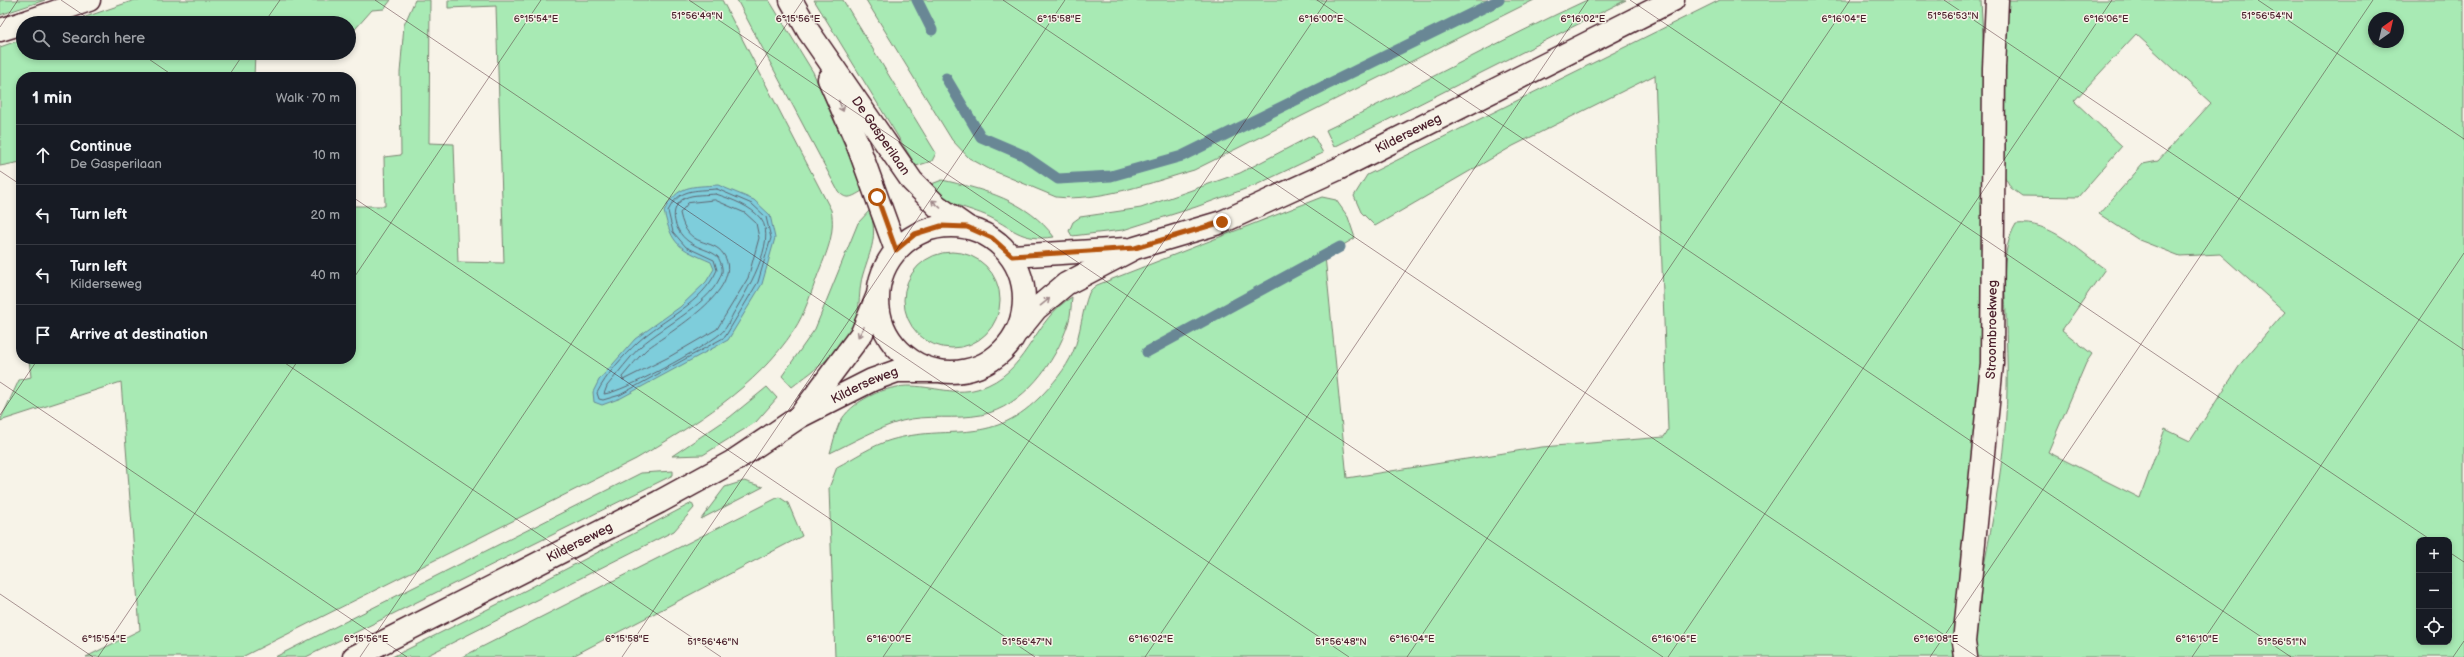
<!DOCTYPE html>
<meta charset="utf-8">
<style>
:root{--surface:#171b24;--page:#242831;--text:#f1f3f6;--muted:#9ea1a6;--line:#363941}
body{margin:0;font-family:"Balsamiq Sans",sans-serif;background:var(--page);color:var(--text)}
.controls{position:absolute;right:12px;bottom:12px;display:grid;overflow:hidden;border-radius:8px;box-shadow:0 2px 6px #0003}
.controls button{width:36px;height:36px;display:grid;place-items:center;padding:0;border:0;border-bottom:1px solid var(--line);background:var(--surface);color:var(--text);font:20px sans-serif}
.compass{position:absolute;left:2368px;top:12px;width:36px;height:36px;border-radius:50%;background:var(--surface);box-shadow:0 2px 6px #0003;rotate:34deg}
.stop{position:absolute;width:12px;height:12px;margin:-9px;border:3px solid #b45309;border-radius:50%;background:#fff}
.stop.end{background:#b45309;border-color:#fff;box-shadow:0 1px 4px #0008}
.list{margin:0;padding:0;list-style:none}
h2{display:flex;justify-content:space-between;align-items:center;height:52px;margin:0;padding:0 16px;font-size:17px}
h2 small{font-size:13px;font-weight:400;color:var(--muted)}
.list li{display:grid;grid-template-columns:26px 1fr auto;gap:12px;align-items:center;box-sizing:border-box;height:60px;padding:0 16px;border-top:1px solid var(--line)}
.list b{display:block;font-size:15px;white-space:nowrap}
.list p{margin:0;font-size:13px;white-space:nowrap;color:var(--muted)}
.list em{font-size:13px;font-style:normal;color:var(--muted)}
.icon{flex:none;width:22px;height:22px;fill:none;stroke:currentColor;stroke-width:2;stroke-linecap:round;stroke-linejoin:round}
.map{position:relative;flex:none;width:2464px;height:657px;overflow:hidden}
.search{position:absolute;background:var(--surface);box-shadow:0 2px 6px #0003;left:16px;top:16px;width:340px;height:44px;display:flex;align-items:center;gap:10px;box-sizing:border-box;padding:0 14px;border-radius:22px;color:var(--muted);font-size:15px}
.panel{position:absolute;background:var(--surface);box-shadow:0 2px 6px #0003;left:16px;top:72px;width:340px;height:292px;border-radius:16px}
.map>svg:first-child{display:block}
.green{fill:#a8eab4;stroke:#798470;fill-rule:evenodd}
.water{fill:#7ecddb;stroke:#698795}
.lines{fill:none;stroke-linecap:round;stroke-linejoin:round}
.shore{stroke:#5f6571;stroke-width:1}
.stream{stroke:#698795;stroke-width:11}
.minor-casing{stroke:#4a1f2b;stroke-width:25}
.minor{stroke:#f7f3e8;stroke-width:22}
.oneway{stroke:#a0898a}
.route{stroke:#b45309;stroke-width:5}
.ticks{fill:none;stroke:#4a1f2b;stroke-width:1;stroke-opacity:0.45}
.labels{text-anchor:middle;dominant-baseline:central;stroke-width:3;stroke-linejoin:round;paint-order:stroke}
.street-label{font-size:13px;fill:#4a1f2b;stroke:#f7f3e8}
.ticks-label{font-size:10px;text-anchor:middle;fill:#4a1f2b;stroke:#f7f3e8;stroke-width:3;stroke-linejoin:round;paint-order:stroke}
</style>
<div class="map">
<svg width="2464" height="657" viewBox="0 0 2464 657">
<rect width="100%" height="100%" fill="#f7f3e8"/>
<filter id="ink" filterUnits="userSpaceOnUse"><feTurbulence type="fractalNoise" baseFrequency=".025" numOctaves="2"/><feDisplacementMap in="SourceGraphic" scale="8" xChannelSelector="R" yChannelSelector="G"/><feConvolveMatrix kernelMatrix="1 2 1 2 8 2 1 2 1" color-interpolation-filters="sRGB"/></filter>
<g filter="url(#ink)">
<path class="green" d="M0,0H45L0,15Z
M135,0H391L384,9L372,10L349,36V23H68Z
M415,0H430L429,143L454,144L458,262L504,263L496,6L448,8V0H722L831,210C836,233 826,254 818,274C811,293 805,313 794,330C757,387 694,425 636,459L242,657H86L140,630L121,382L0,421L19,380L31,377L29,359H351V206H385L384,157L401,155L400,73L404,25Z
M737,0H769L813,72L864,190C853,196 847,202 838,191Z
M814,0H843L936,153L932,161L916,166Z
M866,0H1534L1194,170C1153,182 1099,202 1056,197L989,169L969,158L952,140Z
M1587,0H1626L1334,147L1326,130C1414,88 1498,41 1587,0Z
M1720,0H1981L1985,76L1986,331L1979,456L1953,639L1954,657H835L829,488L837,467C854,458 873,445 891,440C949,423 988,448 1039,398C1052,385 1066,369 1073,352C1081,333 1082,310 1089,293C1090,290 1094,287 1097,285L1322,197L1336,200L1348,217L1355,238L1325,256L1347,478L1542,447L1664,437L1668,430L1655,75L1513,146L1375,226L1361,212L1354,196L1367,175Z
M2005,0H2464V657H1972L1970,641C1984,559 2006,472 2007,389C2008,365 2006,340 2006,316C2005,285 2000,251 2016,224C2050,220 2079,251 2105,269L2062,330L2092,354L2086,363L2048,452L2140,498L2165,429L2190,441L2242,362L2285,312L2220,254L2180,256L2139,240L2099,214L2143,164L2158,161L2211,103L2136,34L2074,101L2122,146L2078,197L2022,196L2011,188L2002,172ZM2374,18H2398V42H2374ZM2419,540H2449V642H2419Z
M23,39V53H255L254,77H21V162L0,166V47Z
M1313,135L1323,153L1256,185L1196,207L1123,230L1072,236L1069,231L1073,222L1080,217L1141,208L1240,173Z
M942,180C983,189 1028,201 1054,237C1019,242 1013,227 985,215C960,205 951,207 929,185Z
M870,210C878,238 871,248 863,274C858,289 861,308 855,322C844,351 815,369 792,387L782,376L815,329L858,223Z
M904 300a48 48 0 1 1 96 0a48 48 0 1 1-96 0Z
M1072,297C1071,306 1071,316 1068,324C1056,362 1023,407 981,415C955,420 928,414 902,421C877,428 853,442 830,453C833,444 835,433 839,424C850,401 886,385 911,386C939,387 960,398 988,385C1030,366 1034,319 1072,297Z
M767,387L777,398L756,422L703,455L672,456L730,417Z
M673,471V475L306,657H275L641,473Z
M744,481L763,487L701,519L725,487Z
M779,497L788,503L802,536L571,657H462Z
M692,503L694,508L674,531L424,657H392L526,590Z"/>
<path class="water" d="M718,185L754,200L770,215L775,238L762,284L728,340L621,398L602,405L594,402L593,392L599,380L635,339L680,307L706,282L714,269L711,262C679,248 672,246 664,211C678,184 691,187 718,185Z"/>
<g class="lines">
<path class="shore" d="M717,189L752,204L766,217L771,238L758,282L725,337L620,395L603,400L599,399L597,393C606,375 623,356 638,342C664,318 702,304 717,270L714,260L686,247L673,232L668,211C679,188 694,191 717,189Z
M716,194C731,199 751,206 761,219C778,241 745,294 733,314C730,320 726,330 720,334C703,348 624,392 604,394L607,386C618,373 629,358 641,346C663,326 714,302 722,272C723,267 720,261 718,257C711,250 699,249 691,243C675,234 666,208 685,198C693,194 707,195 716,194Z
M715,200L745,213L756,223L759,238L748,278L717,329L669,357L623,380L622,377C630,368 638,357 647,349C669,332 745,290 724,255C712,236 688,251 680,213L688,203Z"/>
<path class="stream" d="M917,0L932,30
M946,78L981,137L1023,155L1058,179L1111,176L1182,156L1499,0
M1147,352L1340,247"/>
<defs>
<g id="minor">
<path id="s1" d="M791,0L809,32L912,181L937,206L967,227"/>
<path d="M23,23L89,0"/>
<path d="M0,30L23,23"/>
<path d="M829,79L856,140L896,250"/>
<circle cx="951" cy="299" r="73"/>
<path d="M1012,256L1126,249"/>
<path id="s2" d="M1019,330L1036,309L1066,284L1135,248L1222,222L1338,169L1673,0"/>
<path d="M802,413L862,333L877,297"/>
<path id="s3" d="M354,657L659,502L732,462L799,417L872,380L897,371H935"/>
<path id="s4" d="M1966,657L1964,642L1992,364L1994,68L1997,0"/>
</g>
</defs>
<use href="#minor" class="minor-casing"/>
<use href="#minor" class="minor"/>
</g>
<defs><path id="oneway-shaft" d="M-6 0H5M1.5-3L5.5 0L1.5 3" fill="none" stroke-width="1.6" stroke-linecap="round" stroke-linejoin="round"/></defs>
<g class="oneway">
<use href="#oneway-shaft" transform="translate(841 106) rotate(67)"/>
<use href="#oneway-shaft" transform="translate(936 204) rotate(-139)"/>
<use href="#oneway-shaft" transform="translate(1045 302) rotate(-39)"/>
<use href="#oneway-shaft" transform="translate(861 332) rotate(120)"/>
</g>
</g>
<g class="lines" filter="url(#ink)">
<path class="route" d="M877,197L896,250L915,234L941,226L967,227L992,238L1012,256L1135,248L1222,222"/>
</g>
<path class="ticks" d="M61,0L95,23M375,0L1349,657M689,0L1663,657M1003,0L1977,657M1317,0L2291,657M1630,0L2431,540M1944,0L2464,350M2258,0L2464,139M264,23L280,0M0,27L18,0M140,53L175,77M228,77L244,53M0,171L21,185M351,196L1035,657M351,282L541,0M279,359L721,657M0,382L407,657M0,415L38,359M2449,552L2464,562M0,594L93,657M98,657L299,359M360,657L803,0M622,657L1065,0M883,657L1327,0M1145,657L1588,0M1407,657L1850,0M1668,657L2112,0M1930,657L2373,0M2192,657L2464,253M2453,657L2464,641"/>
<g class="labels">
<g class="street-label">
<text stroke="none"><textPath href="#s2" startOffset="441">Kilderseweg</textPath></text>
<text stroke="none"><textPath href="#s1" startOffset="163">De Gasperilaan</textPath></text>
<text stroke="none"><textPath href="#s4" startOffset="329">Stroombroekweg</textPath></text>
<text stroke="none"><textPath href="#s3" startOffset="579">Kilderseweg</textPath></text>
<text stroke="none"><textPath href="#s3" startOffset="253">Kilderseweg</textPath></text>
</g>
</g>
<g class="ticks-label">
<text x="1953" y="19">51°56'53"N</text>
<text x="697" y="19">51°56'49"N</text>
<text x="2267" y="19">51°56'54"N</text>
<text x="536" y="22">6°15'54"E</text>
<text x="798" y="22">6°15'56"E</text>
<text x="1583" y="22">6°16'02"E</text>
<text x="1844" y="22">6°16'04"E</text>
<text x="1059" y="22">6°15'58"E</text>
<text x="1321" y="22">6°16'00"E</text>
<text x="2106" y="22">6°16'06"E</text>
<text x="104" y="642">6°15'54"E</text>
<text x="366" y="642">6°15'56"E</text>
<text x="627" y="642">6°15'58"E</text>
<text x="889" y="642">6°16'00"E</text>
<text x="1151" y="642">6°16'02"E</text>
<text x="1412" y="642">6°16'04"E</text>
<text x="1674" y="642">6°16'06"E</text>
<text x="1936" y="642">6°16'08"E</text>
<text x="2197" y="642">6°16'10"E</text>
<text x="713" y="645">51°56'46"N</text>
<text x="1027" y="645">51°56'47"N</text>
<text x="1341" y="645">51°56'48"N</text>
<text x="2282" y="645">51°56'51"N</text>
</g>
</svg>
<div class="controls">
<button>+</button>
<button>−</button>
<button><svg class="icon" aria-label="locate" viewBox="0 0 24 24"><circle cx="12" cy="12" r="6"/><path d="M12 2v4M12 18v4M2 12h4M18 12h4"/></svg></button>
</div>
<svg class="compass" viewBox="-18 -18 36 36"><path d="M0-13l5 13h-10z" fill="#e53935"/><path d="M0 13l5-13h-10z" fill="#9ea1a6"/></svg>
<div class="stop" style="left:877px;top:197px"></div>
<div class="stop end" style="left:1222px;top:222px"></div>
<div class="search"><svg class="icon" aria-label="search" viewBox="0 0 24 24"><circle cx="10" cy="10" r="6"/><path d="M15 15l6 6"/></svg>Search here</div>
<section class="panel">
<h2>1 min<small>Walk · 70 m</small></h2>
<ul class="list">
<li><svg class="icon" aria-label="ahead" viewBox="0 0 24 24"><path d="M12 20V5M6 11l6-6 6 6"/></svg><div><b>Continue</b><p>De Gasperilaan</p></div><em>10 m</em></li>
<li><svg class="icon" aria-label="left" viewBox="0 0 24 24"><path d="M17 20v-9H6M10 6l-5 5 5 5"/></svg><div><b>Turn left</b></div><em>20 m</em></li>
<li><svg class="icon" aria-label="left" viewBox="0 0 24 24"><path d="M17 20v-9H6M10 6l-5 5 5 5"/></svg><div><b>Turn left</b><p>Kilderseweg</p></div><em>40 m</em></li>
<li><svg class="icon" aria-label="arrive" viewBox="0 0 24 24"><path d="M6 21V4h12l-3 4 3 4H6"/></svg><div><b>Arrive at destination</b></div></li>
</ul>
</section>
</div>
